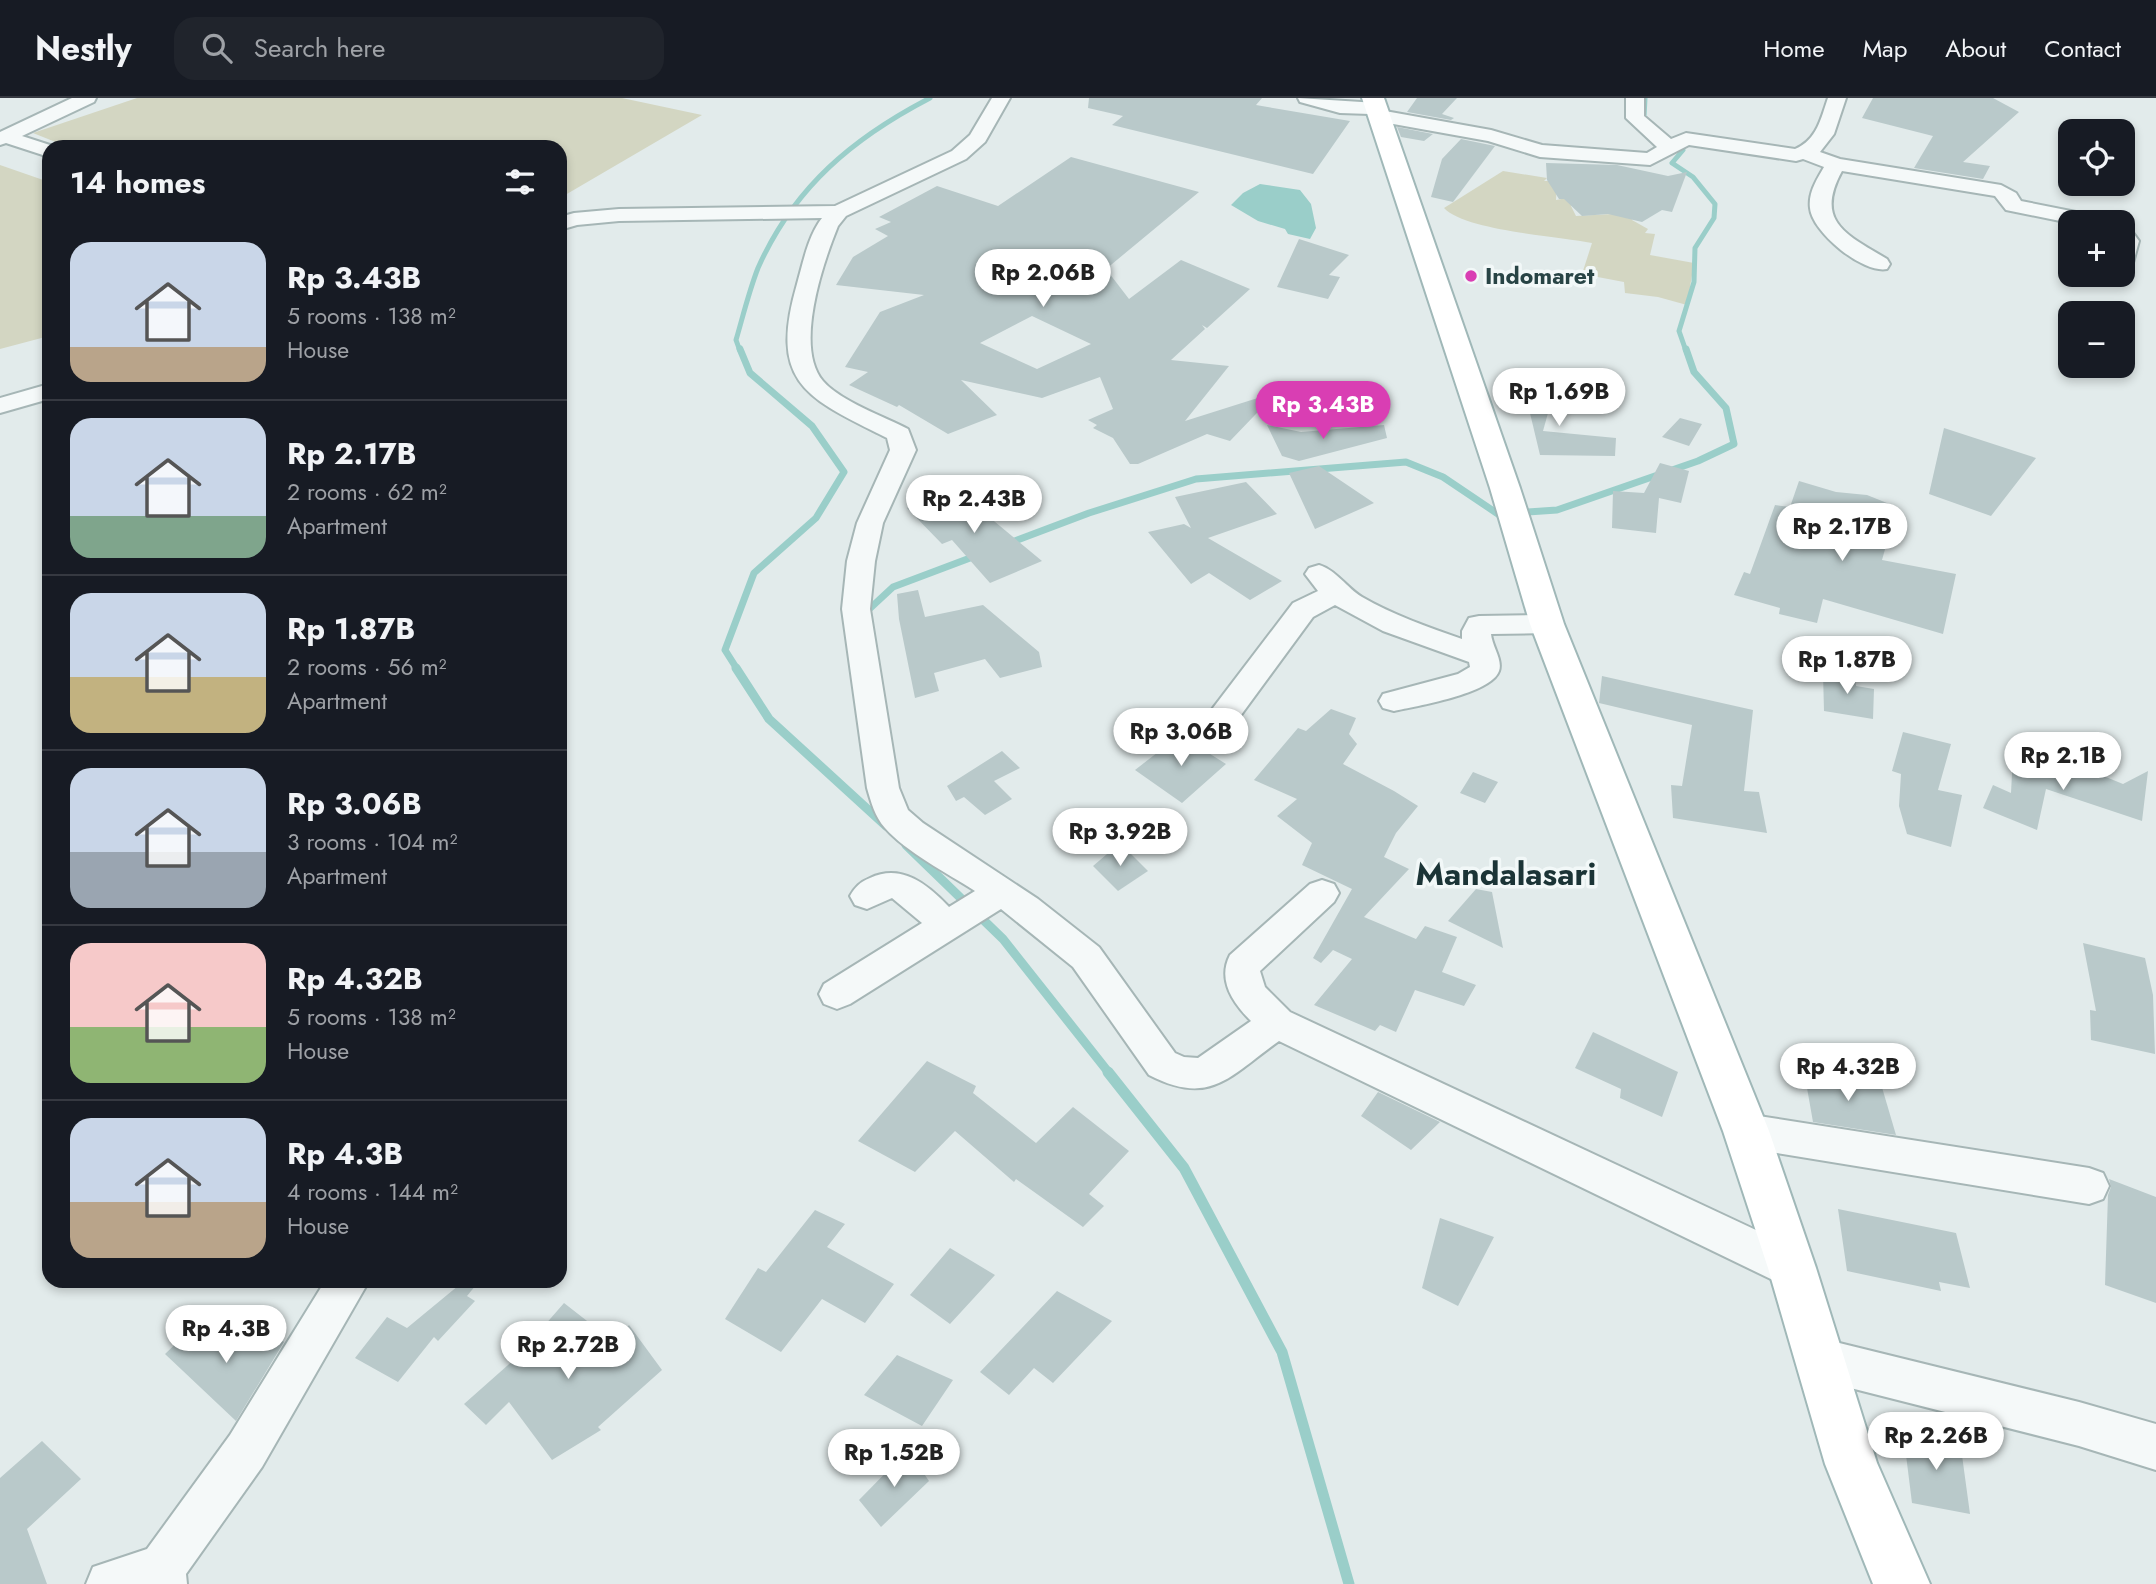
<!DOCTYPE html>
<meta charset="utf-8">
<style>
:root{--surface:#171b24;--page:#20242c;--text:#f1f3f6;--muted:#9ea1a6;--line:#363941;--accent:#d93eb3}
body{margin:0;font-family:Jost,sans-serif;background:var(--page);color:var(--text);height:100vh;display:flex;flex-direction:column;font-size:26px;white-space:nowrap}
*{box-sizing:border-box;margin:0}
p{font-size:23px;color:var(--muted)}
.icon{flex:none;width:38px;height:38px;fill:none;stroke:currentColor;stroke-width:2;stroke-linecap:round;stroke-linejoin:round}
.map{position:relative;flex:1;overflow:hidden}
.side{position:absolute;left:42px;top:42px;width:525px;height:1148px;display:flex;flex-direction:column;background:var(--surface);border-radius:21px;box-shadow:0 4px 10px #0003}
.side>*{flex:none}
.tools{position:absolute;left:2058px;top:21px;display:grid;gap:14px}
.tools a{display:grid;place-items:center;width:77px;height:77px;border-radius:14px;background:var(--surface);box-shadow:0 4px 10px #0003;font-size:35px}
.price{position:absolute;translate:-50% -60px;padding:0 16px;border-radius:24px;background:#fff;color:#222;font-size:23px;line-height:46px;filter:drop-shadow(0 2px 4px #0008)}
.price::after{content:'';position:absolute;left:50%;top:42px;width:21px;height:16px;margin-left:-10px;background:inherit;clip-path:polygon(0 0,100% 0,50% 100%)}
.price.selected{background:var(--accent);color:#fff}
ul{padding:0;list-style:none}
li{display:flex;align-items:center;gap:21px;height:175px;padding:0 28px}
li+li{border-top:2px solid var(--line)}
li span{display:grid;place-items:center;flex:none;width:196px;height:140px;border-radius:21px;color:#555}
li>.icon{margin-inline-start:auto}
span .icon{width:84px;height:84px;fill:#fffc;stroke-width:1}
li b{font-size:30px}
h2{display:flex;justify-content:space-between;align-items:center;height:84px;padding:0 28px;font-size:30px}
header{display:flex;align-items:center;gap:42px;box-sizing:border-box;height:98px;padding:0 35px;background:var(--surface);border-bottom:2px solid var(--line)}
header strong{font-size:33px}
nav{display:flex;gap:38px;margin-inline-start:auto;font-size:24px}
.search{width:490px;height:63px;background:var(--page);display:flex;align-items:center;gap:18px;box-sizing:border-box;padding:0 24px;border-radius:21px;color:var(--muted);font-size:26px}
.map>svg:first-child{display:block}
</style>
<header>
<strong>Nestly</strong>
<div class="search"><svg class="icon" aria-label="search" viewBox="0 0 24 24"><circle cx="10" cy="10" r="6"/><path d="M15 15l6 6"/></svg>Search here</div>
<nav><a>Home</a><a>Map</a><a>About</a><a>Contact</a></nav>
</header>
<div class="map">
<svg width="2156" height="1486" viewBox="0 0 2156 1486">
<rect width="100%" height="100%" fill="#e2ebeb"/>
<!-- green -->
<path fill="#d3d6c2" d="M137,0H622L702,17L560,100V49H68L33,35Z
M0,67L49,84V238L0,251Z
M1503,73L1547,80L1544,83H1557L1556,102L1583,97L1571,108L1576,118L1631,115L1632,122L1648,131L1645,135L1655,136L1650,157L1694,165L1687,207L1658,199L1625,195L1624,184L1582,176L1592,145C1558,138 1466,133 1444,110Z"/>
<!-- water -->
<path fill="#9acec9" d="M1260,86L1300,92L1311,106L1316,130L1310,141L1288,136L1285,131L1258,123L1231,107L1243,95Z"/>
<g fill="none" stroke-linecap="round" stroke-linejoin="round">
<!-- stream-far3 -->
<path stroke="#9acec9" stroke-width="5" d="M1645,0L1644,20L1652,26
M1674,44L1683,52L1672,65L1693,79L1715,106L1714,120L1695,150L1694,184L1679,233L1686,253
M740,253L736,242C743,218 749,193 758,170C794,89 853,40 930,0"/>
<!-- stream-far2 -->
<path stroke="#9acec9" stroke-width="7" d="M1007,446L1089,415L1196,381L1406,364L1443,379L1498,416L1557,412L1698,363L1734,346L1726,310L1694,274L1686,251
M865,515L893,489L978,457
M737,571L725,552L754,475L816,420L844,374L812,328L750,275L740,251"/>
<!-- stream-far1 -->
<path stroke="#9acec9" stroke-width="9" d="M736,570L769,621L886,728
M906,747L1003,841L1109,975"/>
<!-- stream -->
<path stroke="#9acec9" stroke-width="11" d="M1108,974L1184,1070L1282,1254L1349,1486"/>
</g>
<!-- building -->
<path fill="#b9c9ca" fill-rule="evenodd" d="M1089,0H1262L1256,7L1350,23L1313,76L1112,27L1123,18L1088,10Z
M1417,0H1457L1442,16L1454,20L1451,22L1407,14Z
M1873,0H1993L2019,14L1963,64L1990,68L1983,81L1914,70L1933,38L1862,20Z
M1397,29L1433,36L1424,43L1401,39Z
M1461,41L1495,48L1453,104L1431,99L1442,61Z
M1071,59L1199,94L1106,171L1129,201L1181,162L1250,191L1207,230L1202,227L1205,231L1171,262L1229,268L1185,323L1277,294L1230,343L1207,336L1138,366H1130L1113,340L1093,330L1097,327L1088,322L1113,311L1100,279L1042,300L961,282L997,317L948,336L899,307L897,309L849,287L868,274L845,269L880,214L924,197L836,187L853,159L888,138L875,131L891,124L879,119L937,88L998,108ZM1032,218L1091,246L1037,271L980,245Z
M1546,65L1617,67L1668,78L1687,74L1672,114L1662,112L1642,124L1608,116L1582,118L1564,101H1559L1547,82Z
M1299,141L1349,157L1329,177L1340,179L1328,201L1277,189Z
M1529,283L1555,290L1543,333L1616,340L1615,358L1540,357L1529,311L1512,308Z
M1680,320L1702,326L1689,348L1662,339Z
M1267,327L1301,334L1384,327L1387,340L1299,363L1282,358Z
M1944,330L2036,360L1991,418L1929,396Z
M1660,365L1689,373L1681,405L1659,400L1656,435L1612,430L1613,393L1644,395Z
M1319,368L1374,405L1315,431L1289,375Z
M1799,383L1836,394L1867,397L1897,409L1882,462L1956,476L1943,536L1823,501L1817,525L1779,516L1780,510L1734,497L1744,474L1750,476L1775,407L1790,409Z
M1246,384L1277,416L1208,440L1282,483L1250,502L1209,475L1191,486L1148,434L1184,426L1191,430L1175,399Z
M953,389L1042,463L990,485L952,442L942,446L907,410Z
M918,492L925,519L983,507L1039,554L1042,569L1000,580L985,561L934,575L939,593L915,600L899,521L897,496Z
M1823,575H1855L1856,588L1874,591L1873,621L1824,613Z
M1602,578L1753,612L1744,693L1759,694L1767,735L1673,720L1671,687L1682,688L1692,627L1599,605Z
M1331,611L1356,620L1349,636L1357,646L1343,666L1394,693L1418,708L1396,735L1384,759L1409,771L1364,819L1416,841L1425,828L1457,839L1442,874L1476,887L1464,908L1415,892L1396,934L1380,927L1375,933L1314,907L1352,861L1333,852L1321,865L1313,860L1352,791L1302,767L1312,745L1277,718L1297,701L1254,682L1298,630L1306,633Z
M1903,634L1951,646L1938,692L1962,697L1951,749L1907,736L1899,708L1901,676L1892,673Z
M1180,637L1226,666L1182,705L1135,672Z
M1002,653L1020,670L994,683L1012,701L985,717L964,699L956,703L947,688Z
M2013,657L2073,674L2074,666L2123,686L2148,673L2142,723L2046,691L2037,732L1983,710L1993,687L2011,695Z
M1473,674L1498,684L1485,705L1460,695Z
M1120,745L1148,773L1118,793L1093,768Z
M1476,791L1492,794L1503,850L1448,823Z
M2083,845L2145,860L2153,897L2155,956L2091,942L2090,912L2096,913Z
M1593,934L1678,974L1662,1019L1620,1000L1621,991L1575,970Z
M927,963L976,988L973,995L1036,1045L1073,1009L1129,1053L1089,1096L1104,1108L1083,1129L1016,1081L1014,1084L955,1033L915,1074L858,1043Z
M1804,973L1881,986L1896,1037L1813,1024Z
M1378,994L1440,1024L1411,1052L1361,1018Z
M2109,1081L2156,1099V1205L2105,1187L2108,1097L2111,1089Z
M1838,1111L1956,1135L1970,1190L1939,1184L1941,1193L1847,1173Z
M815,1112L845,1126L827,1149L894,1186L865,1225L822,1201L781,1254L725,1221L758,1170L766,1174Z
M1440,1120L1494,1139L1458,1208L1422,1190Z
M950,1150L995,1177L950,1226L910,1197Z
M464,1183H471L476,1187L467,1198L475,1203L438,1243L434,1239L398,1284L355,1260L387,1219L407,1230Z
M1057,1193L1112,1223L1053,1285L1034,1270L1009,1297L980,1274Z
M564,1205L614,1244L629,1227L662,1272L598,1329L601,1332L552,1362L509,1304L486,1327L464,1306L517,1259Z
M238,1224L279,1247L282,1242L284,1244L236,1323L165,1256L189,1233L215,1247Z
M897,1257L953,1282L922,1328L864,1297Z
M1920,1329L1961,1350L1970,1416L1912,1405L1903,1333Z
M42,1343L81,1381L27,1431L47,1486H0V1380Z
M908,1352L929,1383L881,1429L859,1402Z"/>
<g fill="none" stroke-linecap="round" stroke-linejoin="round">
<!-- minor casing -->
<g stroke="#a6b6b6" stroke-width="4">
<path id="minor" d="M72,0H96L94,4L22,38L56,49H49V59L6,45L0,47V34Z
M992,0H1010L985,44L966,61L846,118L838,128C823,165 794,249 823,283C840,303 885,319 908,331L916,352L883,425L875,463L870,511L899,690L908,712L923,725L1038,801L1099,849L1175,955L1184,959L1198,960L1251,923C1233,905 1217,882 1230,857L1310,786L1322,782L1334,786L1339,795L1334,804L1260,873L1265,889L1290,914L1807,1156L1813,1170L1807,1184L1792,1189L1777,1184L1279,943C1230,978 1211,1009 1149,977L1073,869L1001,811L850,906L837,911L824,906L819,896L824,886L922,825L892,800L867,811L855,807L850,798C855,789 860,784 870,780C902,765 928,787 949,809L975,793C947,775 906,754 885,730C875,719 871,704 867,690L842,511L847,463L857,425L890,352L887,340C807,300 768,286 797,186C803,165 808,138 822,120L619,123L577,127L560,132V119L574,115L619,111L835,108L952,53L970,37Z
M1298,0L1377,5L1384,7L1385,13L1491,32L1542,47L1647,55L1657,49L1626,20V0H1644V18L1671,41L1686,35L1795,51C1817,42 1821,20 1828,0H1846L1834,36L1820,54L1840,61L2001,87L2016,95L2021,103L2096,118L2103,120L2107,124L2070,125L2006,112L1995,98L1842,73C1814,124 1847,137 1887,161L1890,166L1887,171C1863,176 1812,134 1810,110C1808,95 1817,81 1824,69L1803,61L1796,63L1689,47L1650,67L1540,59L1488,43L1371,22L1370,16L1340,15L1300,4Z
M2123,131L2131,132L2139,143L2131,172L2123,174Z
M49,286V301L0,315V300Z
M1319,467C1336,472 1347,490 1362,499C1393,517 1428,529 1462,541V533L1469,520L1479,518L1547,517L1557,519L1561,526L1557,533L1547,535L1491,536C1492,548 1503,562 1499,573C1491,596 1416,608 1394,613L1383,610L1379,603L1383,596L1458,576L1470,569L1469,564L1383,533L1335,507L1313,519L1219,647L1208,650L1197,647L1192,639L1197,631L1293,505L1318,493L1305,476L1309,470Z
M1746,1016L2089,1070L2103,1075L2109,1088L2103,1101L2089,1106L1746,1050L1732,1045L1727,1033L1732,1021Z
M325,1183H369L262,1369L186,1476L187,1486H86L93,1469L147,1451L230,1337Z
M1819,1240L2079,1304L2156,1326V1372L2079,1348L1819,1282L1804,1276L1797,1261L1804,1246Z"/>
</g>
<!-- primary casing -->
<g stroke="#a0b8b8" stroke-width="4">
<path id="primary" d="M1362,0H1384L1520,390L1564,526L1769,1033L1816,1170L1877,1365L1930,1486H1873L1825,1366L1768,1170L1723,1033L1530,526L1490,390Z"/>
</g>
<!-- minor -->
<use href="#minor" fill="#f5f9f9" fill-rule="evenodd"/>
<!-- primary -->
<use href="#primary" fill="#fff" fill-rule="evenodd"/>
</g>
<!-- markers -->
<circle fill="#d93eb3" stroke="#f2f8f8" stroke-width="2.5" cx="1471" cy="178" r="7"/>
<g text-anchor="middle" stroke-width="7" stroke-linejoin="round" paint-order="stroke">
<!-- far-poi labels -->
<g font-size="23" font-weight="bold" fill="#284445" stroke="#f2f8f8" text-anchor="start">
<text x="1485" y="186">Indomaret</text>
</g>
<!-- quarter labels -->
<g font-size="32" font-weight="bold" fill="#1b3436" stroke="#f2f8f8">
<text x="1506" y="787">Mandalasari</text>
</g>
</g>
</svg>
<div class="tools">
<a><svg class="icon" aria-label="locate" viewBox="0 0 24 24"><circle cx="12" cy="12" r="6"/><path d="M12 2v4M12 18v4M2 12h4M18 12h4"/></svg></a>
<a>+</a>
<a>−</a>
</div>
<b class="price" style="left:1043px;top:211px">Rp 2.06B</b>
<b class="price" style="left:1559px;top:330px">Rp 1.69B</b>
<b class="price selected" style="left:1323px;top:343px">Rp 3.43B</b>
<b class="price" style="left:974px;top:437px">Rp 2.43B</b>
<b class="price" style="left:1842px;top:465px">Rp 2.17B</b>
<b class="price" style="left:1847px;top:598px">Rp 1.87B</b>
<b class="price" style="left:1181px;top:670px">Rp 3.06B</b>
<b class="price" style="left:2063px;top:694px">Rp 2.1B</b>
<b class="price" style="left:1120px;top:770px">Rp 3.92B</b>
<b class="price" style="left:1848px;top:1005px">Rp 4.32B</b>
<b class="price" style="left:226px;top:1267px">Rp 4.3B</b>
<b class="price" style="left:568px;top:1283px">Rp 2.72B</b>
<b class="price" style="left:1936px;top:1374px">Rp 2.26B</b>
<b class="price" style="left:894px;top:1391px">Rp 1.52B</b>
<section class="side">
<h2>14 homes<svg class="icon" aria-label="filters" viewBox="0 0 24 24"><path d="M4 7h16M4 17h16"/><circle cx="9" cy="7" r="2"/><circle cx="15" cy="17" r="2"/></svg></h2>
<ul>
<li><span style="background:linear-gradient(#c9d6e8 75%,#b9a48a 0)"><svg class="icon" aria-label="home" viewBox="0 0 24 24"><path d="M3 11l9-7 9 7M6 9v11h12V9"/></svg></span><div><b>Rp 3.43B</b><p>5 rooms · 138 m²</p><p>House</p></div></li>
<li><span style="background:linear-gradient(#c9d6e8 70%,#7fa58c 0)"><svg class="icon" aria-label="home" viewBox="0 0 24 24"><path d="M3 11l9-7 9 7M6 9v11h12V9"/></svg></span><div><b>Rp 2.17B</b><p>2 rooms · 62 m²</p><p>Apartment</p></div></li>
<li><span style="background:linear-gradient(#c9d6e8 60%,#c2b280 0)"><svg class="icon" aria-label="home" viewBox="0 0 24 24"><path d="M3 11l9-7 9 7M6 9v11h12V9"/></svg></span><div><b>Rp 1.87B</b><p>2 rooms · 56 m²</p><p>Apartment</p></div></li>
<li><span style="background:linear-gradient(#c9d6e8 60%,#9aa5b1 0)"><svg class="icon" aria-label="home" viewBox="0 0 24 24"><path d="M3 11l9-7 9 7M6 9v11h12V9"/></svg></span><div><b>Rp 3.06B</b><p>3 rooms · 104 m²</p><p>Apartment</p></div></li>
<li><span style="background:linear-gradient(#f6c9c9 60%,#8fb573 0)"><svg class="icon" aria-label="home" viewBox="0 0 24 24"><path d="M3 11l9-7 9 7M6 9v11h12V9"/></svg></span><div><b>Rp 4.32B</b><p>5 rooms · 138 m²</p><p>House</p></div></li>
<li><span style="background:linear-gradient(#c9d6e8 60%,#b9a48a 0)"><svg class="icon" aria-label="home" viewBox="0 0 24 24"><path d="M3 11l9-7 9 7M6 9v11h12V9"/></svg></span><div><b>Rp 4.3B</b><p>4 rooms · 144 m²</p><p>House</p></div></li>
</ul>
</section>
</div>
